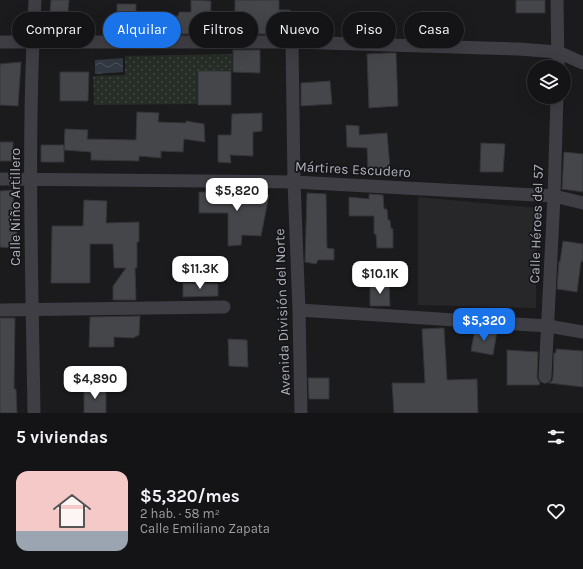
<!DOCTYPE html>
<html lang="es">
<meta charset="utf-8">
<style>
:root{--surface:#141416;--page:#212123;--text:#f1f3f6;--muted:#9d9ea1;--line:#333335;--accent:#1a73e8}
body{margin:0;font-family:Karla,sans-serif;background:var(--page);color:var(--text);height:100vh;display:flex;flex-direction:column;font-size:15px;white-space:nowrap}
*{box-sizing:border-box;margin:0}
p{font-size:13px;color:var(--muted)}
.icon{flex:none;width:22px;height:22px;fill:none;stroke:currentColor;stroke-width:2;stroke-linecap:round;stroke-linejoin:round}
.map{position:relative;height:413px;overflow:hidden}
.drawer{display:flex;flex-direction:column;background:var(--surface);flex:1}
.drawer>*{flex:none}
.hud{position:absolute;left:12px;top:12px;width:559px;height:36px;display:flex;gap:8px}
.buttons{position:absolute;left:527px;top:60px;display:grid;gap:8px}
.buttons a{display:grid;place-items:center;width:44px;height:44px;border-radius:50%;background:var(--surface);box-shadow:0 4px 16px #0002,0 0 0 1px var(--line);font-size:20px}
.price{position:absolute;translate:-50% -34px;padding:0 9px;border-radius:8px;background:#fff;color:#222;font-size:13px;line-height:26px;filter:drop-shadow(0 1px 2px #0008)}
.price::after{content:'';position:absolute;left:50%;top:24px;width:12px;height:9px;margin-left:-6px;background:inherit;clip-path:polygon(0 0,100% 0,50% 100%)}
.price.active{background:var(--accent);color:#fff}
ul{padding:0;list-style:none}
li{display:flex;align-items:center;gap:12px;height:100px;padding:0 16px}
li span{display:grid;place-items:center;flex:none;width:112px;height:80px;border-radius:12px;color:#555}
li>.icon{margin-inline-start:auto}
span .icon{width:48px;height:48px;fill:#fffc;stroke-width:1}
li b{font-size:17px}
h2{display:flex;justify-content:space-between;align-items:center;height:48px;padding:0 16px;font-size:17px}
.tag{padding:0 14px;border-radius:18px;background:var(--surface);box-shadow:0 4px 16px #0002,0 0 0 1px var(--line);font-size:14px;line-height:36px}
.tag.active{background:var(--accent);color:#fff}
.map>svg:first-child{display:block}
</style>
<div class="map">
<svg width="583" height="413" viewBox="0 0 583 413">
<defs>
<pattern id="grass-dots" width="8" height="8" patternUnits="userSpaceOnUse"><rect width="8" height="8" fill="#252d26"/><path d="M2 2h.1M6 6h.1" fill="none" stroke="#424944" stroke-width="1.8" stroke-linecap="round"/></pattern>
<pattern id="water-waves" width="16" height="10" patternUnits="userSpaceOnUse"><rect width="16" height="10" fill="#313841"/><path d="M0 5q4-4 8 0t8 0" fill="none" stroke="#4c525a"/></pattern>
</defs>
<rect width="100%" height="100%" fill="#1b1b1d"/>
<!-- built -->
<path fill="#27272a" d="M418,197L537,208L536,308L418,305Z"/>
<!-- grass -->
<path fill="url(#grass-dots)" d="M232,54V70L197,71V104L94,105L93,76L125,75V56Z"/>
<!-- water -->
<path fill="url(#water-waves)" d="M123,58V72L95,74V60Z"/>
<!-- building -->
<path fill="#45464a" stroke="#353539" d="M51,0H69L66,34H48Z
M191,0L211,1L210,34H119L120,22H117V4H136V12L143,13L145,15L178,16L179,12H191Z
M235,0H279V10H290V22H282V34H235Z
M516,0H545V13H516Z
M233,50H260V73L233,72Z
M388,53H396L398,106L369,108L367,54Z
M21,62L18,106L0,105V64Z
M198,71H231V105H198Z
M60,72H89L88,101H60Z
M330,81L332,104L301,106V83Z
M137,112L159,113L158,122L186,123V121L204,124L205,142L184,139L183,152L161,151V158L139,156V161L91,160V152L64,150L65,129L88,130L87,139L136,140Z
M262,113V131L253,132V156L230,155L231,163L218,162V135H231L232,114Z
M346,125L359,126V135L387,133L390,168L368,170L367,148L347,147Z
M0,142H13V161H0Z
M481,143L505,144L503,172H480Z
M41,145H64V162H41Z
M564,152L583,154V192L562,189Z
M13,190L14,230H17L16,248L0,247V191Z
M199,192H233L269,195L261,236L242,235L241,245L228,246V213H199Z
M307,193L326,194L327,248L334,249V260H318L316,264L305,262Z
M369,194L383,195L384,209H387L388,220H390L391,228L393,229V248H377L376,234H374V216H349V197L369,199Z
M84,200L107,201L106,223L139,222V242H137V268H135L136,300H113V286L126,268H114L113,244H90V283H51L52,226H83Z
M563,241L583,244V262L581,261L577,292L557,289L559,261L560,262Z
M183,283L218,284V296L183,297Z
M389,283L390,306H370V284Z
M140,316L139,335L133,338L114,337V347H89L90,317Z
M0,318H15L14,389H16L17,413H0Z
M444,328L447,380L477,379L478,413H394L392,383H425L422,329Z
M475,329L497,331L493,355L471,351Z
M228,339L247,340L248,367L229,366Z
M556,349L583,351V387L549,383L552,381L553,377L554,353H556Z
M507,350L538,352L537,377L538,380L540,383L539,385H507Z
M308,378H329V399H309Z
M84,388H106V413H84Z"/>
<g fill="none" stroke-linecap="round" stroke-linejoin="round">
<!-- minor -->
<path stroke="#3e3e44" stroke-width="13" d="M557,0L558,67
M0,42H292L519,49L558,52L583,63
M292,42L294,182L299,310L301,413
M0,179L294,182L554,196L583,203
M0,310L224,307
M299,310L548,326L583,332
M545,377L554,196L557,97
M34,413C32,275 27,138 35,0"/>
</g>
<g text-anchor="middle" stroke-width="3.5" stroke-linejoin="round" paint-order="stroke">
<!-- street labels -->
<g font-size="14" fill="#aeb1bc" stroke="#161618">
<text transform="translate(353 169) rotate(3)" y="5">Mártires Escudero</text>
<text transform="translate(15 207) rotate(-90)" y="5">Calle Niño Artillero</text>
<text transform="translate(536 224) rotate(-88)" y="5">Calle Héroes del 57</text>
<text transform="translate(282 312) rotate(-92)" y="5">Avenida División del Norte</text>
</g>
</g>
</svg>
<div class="buttons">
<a><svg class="icon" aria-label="layers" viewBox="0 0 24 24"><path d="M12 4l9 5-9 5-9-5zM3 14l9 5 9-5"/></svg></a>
</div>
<b class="price" style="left:237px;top:212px">$5,820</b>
<b class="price" style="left:200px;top:290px">$11.3K</b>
<b class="price" style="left:380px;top:295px">$10.1K</b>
<b class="price active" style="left:484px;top:342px">$5,320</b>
<b class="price" style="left:95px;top:400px">$4,890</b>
<div class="hud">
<a class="tag">Comprar</a>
<a class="tag active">Alquilar</a>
<a class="tag">Filtros</a>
<a class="tag">Nuevo</a>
<a class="tag">Piso</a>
<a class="tag">Casa</a>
</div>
</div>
<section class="drawer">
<h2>5 viviendas<svg class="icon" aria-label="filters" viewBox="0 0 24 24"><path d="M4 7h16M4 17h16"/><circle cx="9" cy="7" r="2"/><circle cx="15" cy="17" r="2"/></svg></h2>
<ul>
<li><span style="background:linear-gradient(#f6c9c9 75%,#9aa5b1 0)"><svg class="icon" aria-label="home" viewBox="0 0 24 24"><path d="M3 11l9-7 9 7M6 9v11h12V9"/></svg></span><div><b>$5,320/mes</b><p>2 hab. · 58 m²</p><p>Calle Emiliano Zapata</p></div><svg class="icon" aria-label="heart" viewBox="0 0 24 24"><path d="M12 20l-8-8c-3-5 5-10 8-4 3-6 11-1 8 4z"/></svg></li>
</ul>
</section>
